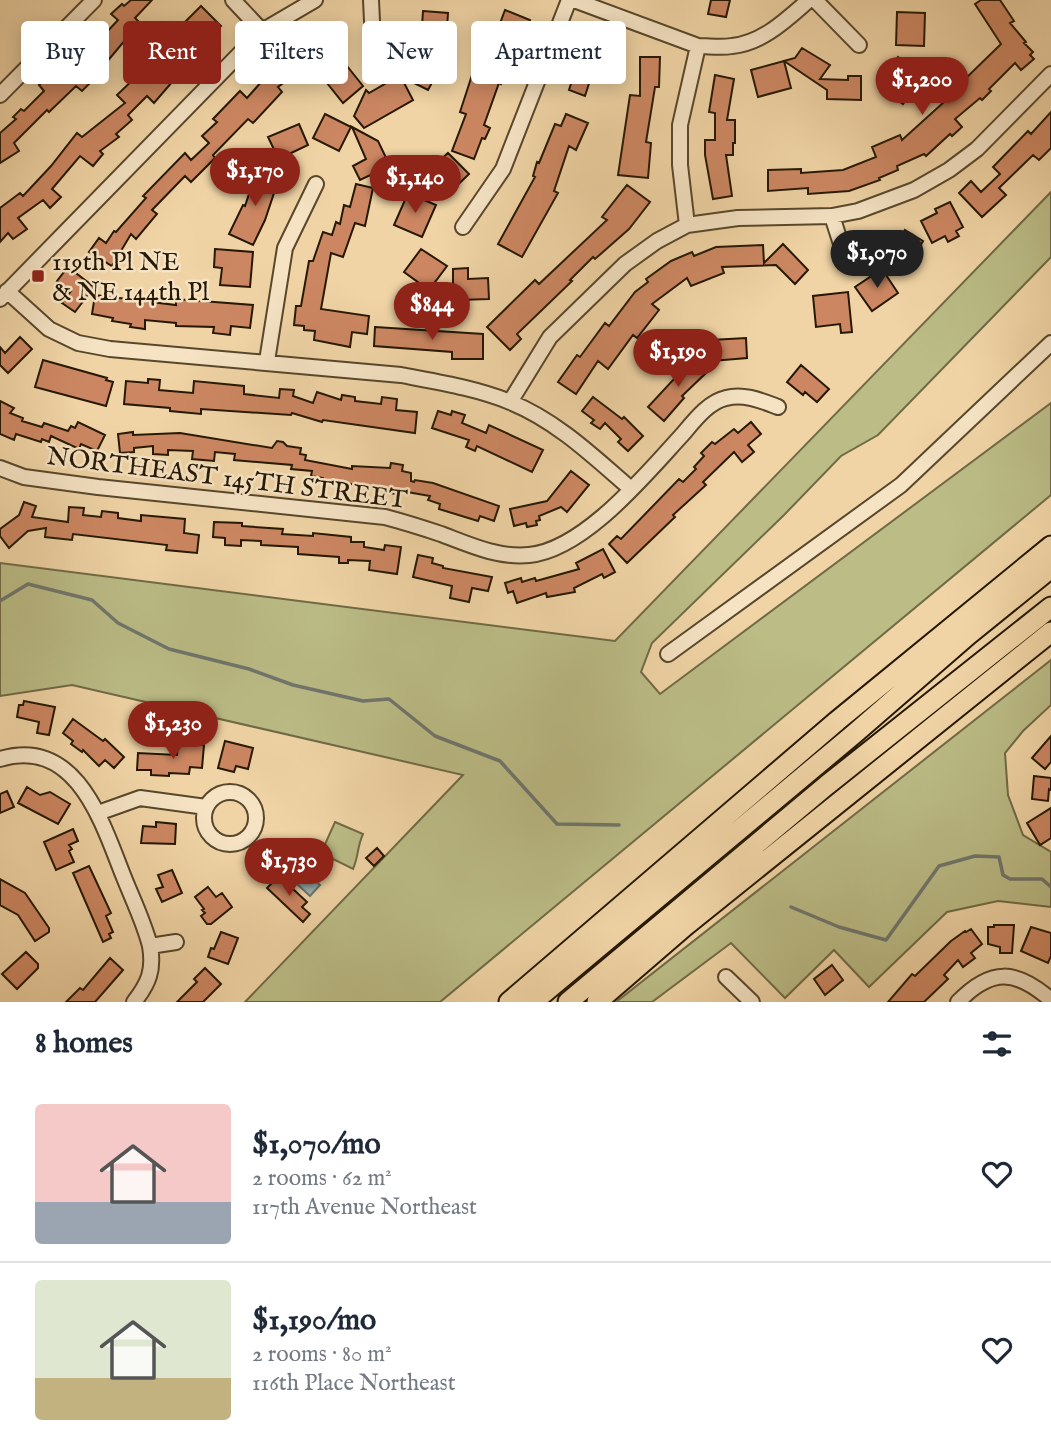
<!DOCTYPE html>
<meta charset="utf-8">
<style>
:root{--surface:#fff;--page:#f6f6f7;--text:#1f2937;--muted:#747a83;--line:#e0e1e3;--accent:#8f2418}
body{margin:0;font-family:"IM FELL English",serif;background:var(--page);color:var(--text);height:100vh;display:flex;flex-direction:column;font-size:26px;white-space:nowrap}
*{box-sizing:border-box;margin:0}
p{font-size:23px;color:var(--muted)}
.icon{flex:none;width:38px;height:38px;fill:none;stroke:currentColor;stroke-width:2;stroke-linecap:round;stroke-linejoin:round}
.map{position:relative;height:1002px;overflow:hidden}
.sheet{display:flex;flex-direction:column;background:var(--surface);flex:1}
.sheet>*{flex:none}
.guide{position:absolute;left:21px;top:21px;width:700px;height:63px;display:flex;gap:14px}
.price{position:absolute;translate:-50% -60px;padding:0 16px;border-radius:24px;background:var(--accent);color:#fff;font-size:23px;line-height:46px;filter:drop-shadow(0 2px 4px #0008)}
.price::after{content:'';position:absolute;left:50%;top:42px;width:21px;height:16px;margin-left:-10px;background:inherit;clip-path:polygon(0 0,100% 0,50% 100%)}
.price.on{background:#222;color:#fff}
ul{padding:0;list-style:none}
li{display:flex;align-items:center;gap:21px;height:175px;padding:0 35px}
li+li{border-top:2px solid var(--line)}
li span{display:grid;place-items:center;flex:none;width:196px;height:140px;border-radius:7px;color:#555}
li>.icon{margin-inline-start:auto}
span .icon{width:84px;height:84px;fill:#fffc;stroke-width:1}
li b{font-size:30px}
h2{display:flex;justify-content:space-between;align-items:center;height:84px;padding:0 35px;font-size:30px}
.tag{padding:0 24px;border-radius:7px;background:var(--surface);box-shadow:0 4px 18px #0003;font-size:24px;line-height:63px}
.tag.on{background:var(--accent);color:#fff}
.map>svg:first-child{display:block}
</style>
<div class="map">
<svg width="1051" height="1002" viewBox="0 0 1051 1002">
<rect width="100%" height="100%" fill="#f0d4a5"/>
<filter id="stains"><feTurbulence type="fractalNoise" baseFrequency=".00286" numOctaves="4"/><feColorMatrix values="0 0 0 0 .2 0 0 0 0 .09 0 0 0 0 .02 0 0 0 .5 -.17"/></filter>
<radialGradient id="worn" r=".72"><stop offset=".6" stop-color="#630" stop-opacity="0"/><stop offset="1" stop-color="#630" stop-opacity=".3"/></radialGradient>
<!-- green -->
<path fill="#bbbc86" stroke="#706a45" stroke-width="2" d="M1051,192V257L878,435L841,456L784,515L652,643L641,672L660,694L1051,403V495L440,1002H245L463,775L72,685L0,696V563L615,641Z
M1051,660V705L1023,731L1005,753L1008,795L1023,835L1051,852V907L998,901L947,912L869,987L834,950L785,998L731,943L652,1002H616Z
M335,822L363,834C357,847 359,855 353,869L321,853Z"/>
<!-- water -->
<path fill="#a0b5b3" stroke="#6f766d" stroke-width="2" d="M291,857L306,862L304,870L320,885L310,896L280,868Z"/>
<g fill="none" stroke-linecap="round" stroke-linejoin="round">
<!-- stream -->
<path stroke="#6f766d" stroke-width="3.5" d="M0,601L28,584L92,600L118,623L169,649L249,669L293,685L363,701L389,699L435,736L500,761L557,824L619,825
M791,907L839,927L886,940L939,866L975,856L999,857L1003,875L1010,879H1042L1051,887"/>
</g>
<!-- building -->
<path fill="#cc8762" stroke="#261804" stroke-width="2" d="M131,0H152L135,18L144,27L135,37L131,33L105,64L107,66L82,91L76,86L49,112L47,110L14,143L19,151L0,163V133L16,119L13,117L21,109L24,111L44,91L39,85L50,75L53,79L97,29L104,35L118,20L111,14L122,4L124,6Z
M711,0H730L726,17L708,14Z
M981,0H1000L1014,21L1010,23L1026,42L1024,43L1033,52L1030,55L1034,59L1021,70L1015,63L989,89L991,91L982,100L980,98L955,119L962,127L952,136L950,134L926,156L924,154L897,166L898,170L879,178L880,180L849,191L808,194V188L768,191V170L801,169V173L843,170L876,157L872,147L900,135L902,140L965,83L963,81L1001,44L975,4Z
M201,6L221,26L177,72L179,74L154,103L147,96L128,115L132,120L116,134L119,137L100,151L103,154L93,166L80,156L52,189L61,197L50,208L43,200L18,218L27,229L13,239L8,233L0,242V208L20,193L23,196L51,166L77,133L82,137L125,103L117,95L181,34L177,30Z
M505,10L530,20L520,46L517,45L501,84L499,83L484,125L490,128L485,139L482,138L474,159L452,151L466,114L460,112L473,72L487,39L493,42Z
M423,11L448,13L446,44L421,42Z
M897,12L925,13L924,46L896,45Z
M323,25L331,40L295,62L301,70L278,87L282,92L253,123L248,119L213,155L215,158L191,182L185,176L152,210L157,214L136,239L131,234L112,266L89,252L99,238L106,243L114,231L116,232L146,198L143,196L185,153L191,160L209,143L202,136L217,122L213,119L240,91L247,98L263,80L259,75L275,63L272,59Z
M589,31L610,39L599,69L594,68L585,96L569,90L578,62L575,60L579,50L582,51Z
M419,46L445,59L428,90L412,82L421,65L412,60Z
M802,48L830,65L820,79L848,80V76H861V100L827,99V90L784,61L795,58Z
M640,57H660L659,87H655L646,142L651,143L648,178L618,175L630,95L640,96Z
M898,57L923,74L903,104L878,87Z
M343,61L363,86L343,103L323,78Z
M784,61L791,88L758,97L751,70Z
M715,75L734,79L727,120H735V143H733V155H726L732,196L713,199L705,155V140H715V113L709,112Z
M397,77H401L413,100L364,128L354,116L366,90L369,93Z
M1051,112V148L1039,160L1033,155L999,188L1006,195L982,217L959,193L971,181L981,192L1000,174L993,167L1028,131L1031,134Z
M325,114L351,127L339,151L313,138Z
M566,114L588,123L576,150L569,146L554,191L558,193L522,257L498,244L535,177L533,176L537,162L539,163L555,124L561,126Z
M299,124L308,145L289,154L291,157L280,162L268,137Z
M352,127L378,141L390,166L360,180L353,166L366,159Z
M448,153L469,174L443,199L422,177Z
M257,170L279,178L265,220L253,245L229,234L243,205L245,206Z
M356,184L373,188L365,226L355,223L343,257L331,253L321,309L369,316L367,334L352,332L350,347L314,340L315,331L304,330V326L294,325L296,306H301L309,261H313L323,232L332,235L336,222L340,224L344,205L350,207Z
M627,185L650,202L629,229L595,259L593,257L570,280L572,281L517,334L521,339L510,350L487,327L535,280L539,284L607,220L602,217Z
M408,193L436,205L422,237L394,225Z
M950,202L963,227L956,231L959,236L948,242L945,236L932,243L921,221L937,213L935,209Z
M905,230L923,241L906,271L878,256L885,244L894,249Z
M783,244L808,270L795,284L776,265L722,267L724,273L691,286L687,278L652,304L659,310L637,338L633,335L608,369L598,361L576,394L558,382L577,355L580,357L605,323L609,326L635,292L648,282L646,279L671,261L692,252L694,256L716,247L763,245L764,263Z
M215,249L253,252L250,287L220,285L222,268L214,267Z
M421,249L447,266L429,290L404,272Z
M68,267L94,287L75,312L62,303L71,291L57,281Z
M468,268V279L488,278L489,299L459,300V291H453V269Z
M882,269L898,293L872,311L855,287Z
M848,292L852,332L841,333L840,324L816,327L813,296Z
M95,295L176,305V299L253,305L250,328L231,326L230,335L213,333L214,327L176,326V323L145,320V329L130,327L131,324L112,321L113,318L92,314Z
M375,327L483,334V359H452V352L374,346Z
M20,337L32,349L8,373L0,365V347L5,353Z
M746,338L747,358L712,361L711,340Z
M697,357L707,369V372L682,396L684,398L664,421L648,407L675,378L673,375Z
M43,360L107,378L106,380L113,382L106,406L35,387Z
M801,365L829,389L817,402L805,392L803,395L787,382Z
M148,379L160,380L159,390L193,393L194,381L244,386V394L279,398L280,389L294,390L293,396L313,403L317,392L341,400L342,395L355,397V401L381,404L382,397L397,399L396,410L417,412L415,433L323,420L322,422L292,413L291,415L201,409V414L170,411V408L124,404L126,381L148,383Z
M593,397L622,419L624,417L643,436L628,451L618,442L621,439L605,423L600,429L591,423L594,420L582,411Z
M0,401L14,408L10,413L23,418L22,421L42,427L44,423L68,431L71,426L75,428L78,422L105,435L97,451L81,444L79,449L51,436L49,442L42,439L41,442L16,434L14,440L0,434Z
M438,411L451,415L452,411L465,415L462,423L486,433L489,425L543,450L532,472L477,446L475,451L466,447L469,440L432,428Z
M751,422L761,434L748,445L754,452L742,462L734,452L703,482L706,485L673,515L675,517L627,563L609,544L617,536L621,539L679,479L683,482L696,469L694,467L704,456L701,453L712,442L715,444L734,429L738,433Z
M133,432V435L180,433L272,448L277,441L283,442L287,446L301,448L300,454L306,455L305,460L352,469V466L390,468L391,463L403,465L402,471L411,473V481L414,482L415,480L433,483L499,506L494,521L480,516L478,521L439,509L440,504L428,500L430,496L401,491L400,495L386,492V490L363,487V485L323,482V478L311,476L312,471L291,469L292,465L234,460L235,454L215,452L214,461L192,459L193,451L168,450V455L153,454V446L134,448V452L120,453L118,434Z
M571,471L589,485L567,512L561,507L539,516L540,520L536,521L537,525L527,527L526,523L514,526L510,509L547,501Z
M24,502L36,506L32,517L68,522L69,507L84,508L83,515L101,517L102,511L118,513V518L141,521V515L185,519L184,533L199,535L197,553L166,550L167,545L73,534L72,540L45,537L46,528L28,531L9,548L0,536V529L19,515Z
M214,522L242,523V526L283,529L282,534L313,536V533L351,537V542H364V547L384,550L385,545L401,547L397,574L369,570L370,561L348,560V563H339V557L298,554V547L261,545V541L241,540V546L225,545V538L213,537Z
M603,549L615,572L604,578L602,574L574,588L575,592L547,597L546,593L517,603L513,591L508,593L505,583L521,578L522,582L535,578L536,581L579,569L576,563Z
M418,555L433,558L432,563L443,566V568L492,577L488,591L472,588L469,602L450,598L452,586L413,577Z
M24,701L55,707L49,735L37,733L39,722L17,717L19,705H23Z
M73,719L103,741L105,739L124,757L114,768L105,760L99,766L83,750L82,752L71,744L73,741L63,733Z
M1051,736V762L1045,769L1032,758Z
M225,741L253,748L248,769L236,766L234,772L218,768Z
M178,743L204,745L202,768L190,767L189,774L169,773V776L151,775V770H137L138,753L177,755Z
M1034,776L1051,778V790L1049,789L1048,801L1032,799Z
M27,787L40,795L50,792L70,804L58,824L18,803Z
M7,791L14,807L0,813V794Z
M1051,808V838L1040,845L1027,823Z
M156,822L176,824L175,844L141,843L143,826L156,827Z
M73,829L78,841L69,845L72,849L69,851L74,862L56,870L44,842Z
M377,848L384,856L374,866L366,858Z
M89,866L111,913L106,916L113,932L109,934L111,938L103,942L73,873Z
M172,870L182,893L162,902L156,889L163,887L158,875Z
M279,876L307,902L302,907L310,914L303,922L267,888Z
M0,879L25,893L49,928V932L35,941L18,915L0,905Z
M208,887L216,897L222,893L232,907L211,924H207L201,916L205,913L202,910L204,909L195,897Z
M994,925H1014L1012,953H1000V947L988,944V927H994Z
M1031,927L1051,933V956L1048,963L1021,951Z
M971,929L982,944L971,953L975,958L963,967L958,960L944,975L948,979L924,1002H888L912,974L915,976L951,941L965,931L966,932Z
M221,932L238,938L228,964L208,957L211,948L214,949Z
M26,952L38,964V968L17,989L2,974Z
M110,958L123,970L95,1002H66L80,988L83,990Z
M832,965L843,980L825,995L814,979Z
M205,968L221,984L203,1002H177L197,982L194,979Z"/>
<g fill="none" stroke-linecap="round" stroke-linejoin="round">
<!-- minor casing -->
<g stroke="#58472c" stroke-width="18">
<path id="minor" d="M233,0L262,31
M371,0L373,42
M574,0L698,46
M815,0L859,45
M0,95L94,0
M832,216L841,244
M687,225L680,165V125L698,46C709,46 721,48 732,46C763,43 787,19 809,0
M463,227L503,169L569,0
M7,291L49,329L78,343L110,349L401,375C437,382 476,388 510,402C557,421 594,457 631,489
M0,299L262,31L315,0
M267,361L285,248L316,184
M510,402L550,337L625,264L657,241L687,225L738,218L832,216L858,211L914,190L949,170L977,149L1051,74
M0,468L24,477L98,487L385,517C404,522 423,528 441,534C470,545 498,558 529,555C584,550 646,474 682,435C694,421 708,402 726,398C744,393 762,401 778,407
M668,654L901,485L1051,343
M0,759C76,736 102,822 123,875C132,898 144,922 150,946C154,970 149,983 134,1002
M204 818a26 26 0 1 1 52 0a26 26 0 1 1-52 0Z
M98,813L140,798L206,807
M150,946L176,942
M726,977L752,1002
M958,1002C991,968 1016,969 1051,1000"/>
</g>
<!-- highway casing -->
<g stroke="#261804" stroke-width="23">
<path id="highway" d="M509,1002L837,721L1051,546
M533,1002L854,734L968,635L1051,568
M568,1002L827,785L1051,607
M597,1002L685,926L1051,632"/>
</g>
<!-- minor -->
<use href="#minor" stroke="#f5e3c4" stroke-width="14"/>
<!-- highway -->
<use href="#highway" stroke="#f0d4a5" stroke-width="19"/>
</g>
<!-- markers -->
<rect fill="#8f2418" stroke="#f5e3c4" stroke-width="2.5" x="31" y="269" width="14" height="14" rx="3.5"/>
<g text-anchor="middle" stroke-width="5" stroke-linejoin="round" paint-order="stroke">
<!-- poi labels -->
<g font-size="26" fill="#261804" stroke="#f5e3c4" text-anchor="start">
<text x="52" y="270">119th Pl NE<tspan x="52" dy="30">&amp; NE 144th Pl</tspan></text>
</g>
<!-- street labels -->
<g font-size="26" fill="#261804" stroke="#f5e3c4">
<text transform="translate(227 477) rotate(7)" y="9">NORTHEAST 145TH STREET</text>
</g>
</g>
<rect width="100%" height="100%" filter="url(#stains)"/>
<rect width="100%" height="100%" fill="url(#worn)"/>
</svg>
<b class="price" style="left:922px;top:117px">$1,200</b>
<b class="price" style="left:255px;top:208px">$1,170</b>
<b class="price" style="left:415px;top:215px">$1,140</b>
<b class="price on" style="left:877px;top:290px">$1,070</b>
<b class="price" style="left:432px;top:342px">$844</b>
<b class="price" style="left:678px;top:389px">$1,190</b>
<b class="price" style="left:173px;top:761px">$1,230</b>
<b class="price" style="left:289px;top:898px">$1,730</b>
<div class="guide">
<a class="tag">Buy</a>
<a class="tag on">Rent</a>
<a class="tag">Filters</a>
<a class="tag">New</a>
<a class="tag">Apartment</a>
</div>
</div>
<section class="sheet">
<h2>8 homes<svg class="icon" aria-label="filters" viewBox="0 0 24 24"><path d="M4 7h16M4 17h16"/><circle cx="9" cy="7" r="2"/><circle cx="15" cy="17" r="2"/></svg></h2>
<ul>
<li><span style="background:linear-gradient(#f6c9c9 70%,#9aa5b1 0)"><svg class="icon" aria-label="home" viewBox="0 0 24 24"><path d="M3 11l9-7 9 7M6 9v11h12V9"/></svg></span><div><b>$1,070/mo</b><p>2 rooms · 62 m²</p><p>117th Avenue Northeast</p></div><svg class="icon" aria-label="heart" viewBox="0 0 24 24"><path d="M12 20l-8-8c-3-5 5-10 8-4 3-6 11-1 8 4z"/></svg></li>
<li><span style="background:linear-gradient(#dfe7d0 70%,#c2b280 0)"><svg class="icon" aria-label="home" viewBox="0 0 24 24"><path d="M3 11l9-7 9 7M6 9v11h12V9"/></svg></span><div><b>$1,190/mo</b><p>2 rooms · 80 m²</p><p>116th Place Northeast</p></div><svg class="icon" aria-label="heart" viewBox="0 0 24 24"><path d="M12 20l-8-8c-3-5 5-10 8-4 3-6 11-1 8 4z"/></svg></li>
</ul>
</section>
